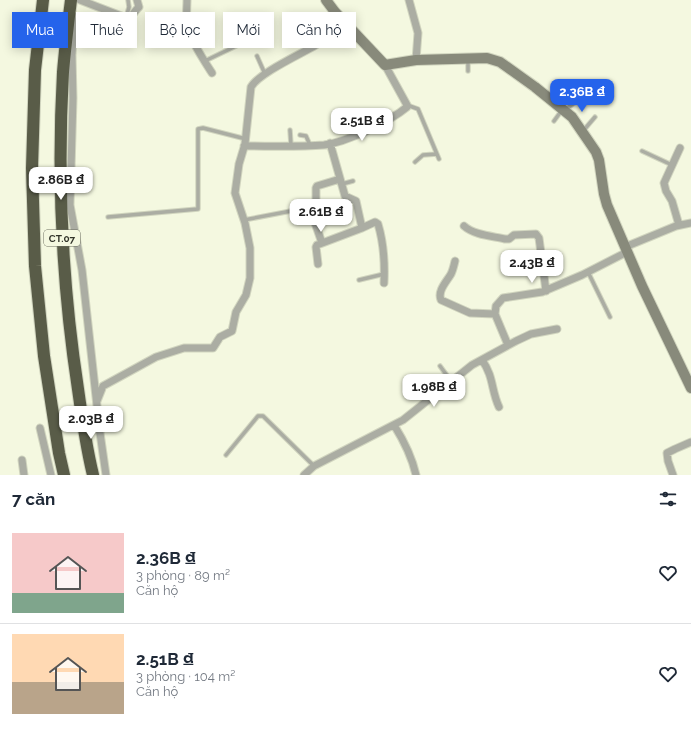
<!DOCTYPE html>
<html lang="vi">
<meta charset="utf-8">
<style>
:root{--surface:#fff;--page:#f6f6f7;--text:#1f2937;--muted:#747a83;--line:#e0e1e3;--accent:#2563eb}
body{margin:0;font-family:Raleway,sans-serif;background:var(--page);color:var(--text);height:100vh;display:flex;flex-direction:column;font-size:15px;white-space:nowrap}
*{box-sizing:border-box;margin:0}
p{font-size:13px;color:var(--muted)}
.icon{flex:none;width:22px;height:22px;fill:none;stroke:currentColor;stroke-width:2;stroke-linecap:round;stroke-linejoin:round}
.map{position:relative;height:475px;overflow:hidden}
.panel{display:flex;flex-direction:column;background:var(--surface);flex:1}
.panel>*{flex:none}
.banner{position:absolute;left:12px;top:12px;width:400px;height:36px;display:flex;gap:8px}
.price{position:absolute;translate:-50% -34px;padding:0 9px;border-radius:8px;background:#fff;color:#222;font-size:13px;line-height:26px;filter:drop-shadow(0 1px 2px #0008)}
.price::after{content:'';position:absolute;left:50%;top:24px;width:12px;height:9px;margin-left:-6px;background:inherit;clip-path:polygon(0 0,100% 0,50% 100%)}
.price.on{background:var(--accent);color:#fff}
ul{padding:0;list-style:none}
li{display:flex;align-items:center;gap:12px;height:100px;padding:0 12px}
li+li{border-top:1px solid var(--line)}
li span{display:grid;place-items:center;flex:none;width:112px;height:80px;border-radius:0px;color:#555}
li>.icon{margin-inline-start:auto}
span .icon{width:48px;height:48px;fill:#fffc;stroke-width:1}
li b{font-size:17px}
h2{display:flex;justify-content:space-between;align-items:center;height:48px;padding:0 12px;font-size:17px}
.chip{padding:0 14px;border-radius:0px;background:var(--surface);box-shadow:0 2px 10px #0003;font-size:14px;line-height:36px}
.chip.on{background:var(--accent);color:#fff}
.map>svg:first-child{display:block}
</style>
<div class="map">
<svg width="691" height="475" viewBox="0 0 691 475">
<rect width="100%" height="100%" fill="#f4f8e0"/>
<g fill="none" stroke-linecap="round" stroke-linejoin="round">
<!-- lane casing -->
<g stroke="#d1d5bf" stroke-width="5.5">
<path id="lane" d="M126,18L129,7L128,0
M294,27L307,50
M257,56L265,74
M205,61L238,45
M468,71V59
M407,105L418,109L439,159
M565,110L574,103
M554,121L562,110
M290,130L291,145
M583,131L595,117
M300,135L306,136L310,145
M642,151L672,165
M415,162L423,155L437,154
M342,184L353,181
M108,217L198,209V129L203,128L246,139
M244,220L291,211
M588,272L610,317
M359,280L384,274
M440,366L451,381
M226,455L258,416H263L314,466"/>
</g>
<!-- street casing -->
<g stroke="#d1d5bf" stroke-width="9">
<path id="street" d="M80,0L129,19
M187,0C187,7 186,15 187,22C189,38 203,59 212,73
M409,0L418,33L416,60
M74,16L72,55L73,98L70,205L82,270L100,433L106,475
M129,42L126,23L137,9L139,7L137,0
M330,143L345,196L356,201L362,228L375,222L378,224C384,244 385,262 384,283
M244,146C271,146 298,147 324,145C347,142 389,122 407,107V105L385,65
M679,225L672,201L666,191L664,183L680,148
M464,226C474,235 492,236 505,239H509L514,235L536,234L539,238L546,291
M322,243L314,220L316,212V188L317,186L340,179
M625,247L676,226L691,223
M455,261C454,265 453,270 451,274C447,281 437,291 441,300L470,313L495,314
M318,264L316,247L317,245L362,228
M508,345L495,314L496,306L503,298L542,292L582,275L627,252
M482,360C494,377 491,390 499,407
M97,401L103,386L156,357L184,348H213L220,337L232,331L236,312L246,295L250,278V248L245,223L235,193L239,164L245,144L251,87C259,73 301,54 316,45C326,39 337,32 347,25
M394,425C404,441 412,457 416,475
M40,428L51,475
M22,460L24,475
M304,475L314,466L403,420L472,365L516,341L531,334L557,329
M673,475L668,461L667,453L675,449L691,442"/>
</g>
<!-- secondary casing -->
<g stroke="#d1d5bf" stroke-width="12">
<path id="secondary" d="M326,0L335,12L385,65L416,60L487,58L500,62L535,87L572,117L596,152L599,160L604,194L607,205L642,286L691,388"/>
</g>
<!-- highway casing -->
<g stroke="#d1d5bf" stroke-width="14">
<path id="highway" d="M43,0L35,70L32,168L35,266L44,356L59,453L64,475
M71,0C68,24 65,48 63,72C57,178 62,284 78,389C82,418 86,446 93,475"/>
</g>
<!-- lane -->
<use href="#lane" stroke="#abada3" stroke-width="3.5"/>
<!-- street -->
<use href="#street" stroke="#abada3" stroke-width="7"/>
<!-- secondary -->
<use href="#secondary" stroke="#888a7b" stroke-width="10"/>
<!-- highway -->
<use href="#highway" stroke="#595c48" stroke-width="12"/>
</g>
<g text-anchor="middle" stroke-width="3" stroke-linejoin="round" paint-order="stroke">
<!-- shield labels -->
<rect fill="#f4f8e0" stroke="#6c6f61" stroke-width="1" x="44" y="230" width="36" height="16" rx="3"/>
<g font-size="10" font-weight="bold" fill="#32342a">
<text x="62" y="242">CT.07</text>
</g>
</g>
</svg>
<b class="price on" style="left:582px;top:113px">2.36B ₫</b>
<b class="price" style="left:362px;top:142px">2.51B ₫</b>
<b class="price" style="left:61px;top:201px">2.86B ₫</b>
<b class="price" style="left:321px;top:233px">2.61B ₫</b>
<b class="price" style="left:532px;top:284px">2.43B ₫</b>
<b class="price" style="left:434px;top:408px">1.98B ₫</b>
<b class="price" style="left:91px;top:440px">2.03B ₫</b>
<div class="banner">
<a class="chip on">Mua</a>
<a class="chip">Thuê</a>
<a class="chip">Bộ lọc</a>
<a class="chip">Mới</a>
<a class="chip">Căn hộ</a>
</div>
</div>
<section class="panel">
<h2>7 căn<svg class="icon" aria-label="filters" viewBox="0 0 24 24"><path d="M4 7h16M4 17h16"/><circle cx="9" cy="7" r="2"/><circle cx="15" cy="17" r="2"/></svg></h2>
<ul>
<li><span style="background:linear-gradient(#f6c9c9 75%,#7fa58c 0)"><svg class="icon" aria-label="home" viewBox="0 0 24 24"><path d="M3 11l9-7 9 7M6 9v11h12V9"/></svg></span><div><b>2.36B ₫</b><p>3 phòng · 89 m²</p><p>Căn hộ</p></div><svg class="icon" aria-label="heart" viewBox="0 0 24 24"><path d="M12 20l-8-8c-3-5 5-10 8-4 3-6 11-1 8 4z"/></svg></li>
<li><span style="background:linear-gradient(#ffd9b3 60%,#b9a48a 0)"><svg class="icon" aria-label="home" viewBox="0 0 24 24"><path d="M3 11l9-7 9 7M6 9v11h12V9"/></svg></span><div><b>2.51B ₫</b><p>3 phòng · 104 m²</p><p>Căn hộ</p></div><svg class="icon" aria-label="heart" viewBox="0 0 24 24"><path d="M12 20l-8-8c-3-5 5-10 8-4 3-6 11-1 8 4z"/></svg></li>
</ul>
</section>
